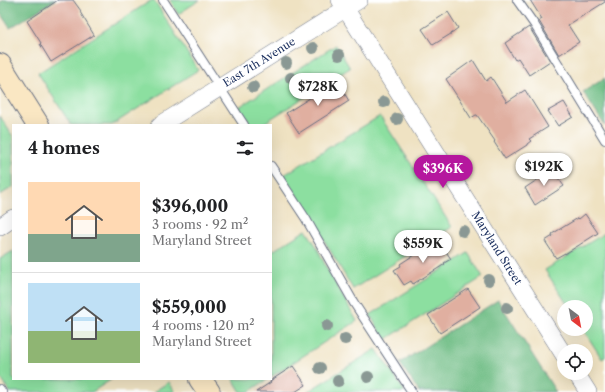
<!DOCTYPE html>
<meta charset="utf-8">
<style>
:root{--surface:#fff;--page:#f2f2f2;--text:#202124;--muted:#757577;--line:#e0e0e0;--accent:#b5179e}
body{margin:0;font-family:"Libre Caslon Text",serif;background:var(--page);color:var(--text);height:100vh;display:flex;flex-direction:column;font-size:15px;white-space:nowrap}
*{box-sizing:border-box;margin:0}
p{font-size:13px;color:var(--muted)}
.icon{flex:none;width:22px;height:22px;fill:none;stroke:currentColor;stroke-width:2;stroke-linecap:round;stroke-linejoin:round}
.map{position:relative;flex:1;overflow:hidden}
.details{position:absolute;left:12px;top:124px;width:260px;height:256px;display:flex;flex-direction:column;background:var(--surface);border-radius:0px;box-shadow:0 4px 16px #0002}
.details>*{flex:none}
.needle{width:26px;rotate:148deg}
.fabs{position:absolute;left:557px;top:300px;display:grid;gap:8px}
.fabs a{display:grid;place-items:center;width:36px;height:36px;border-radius:50%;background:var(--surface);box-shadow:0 4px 16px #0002;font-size:20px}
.price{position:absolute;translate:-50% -34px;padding:0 9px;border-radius:14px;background:#fff;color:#222;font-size:13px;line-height:26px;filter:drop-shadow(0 1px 2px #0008)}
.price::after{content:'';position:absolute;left:50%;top:24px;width:12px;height:9px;margin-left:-6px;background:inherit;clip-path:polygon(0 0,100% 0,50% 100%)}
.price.selected{background:var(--accent);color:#fff}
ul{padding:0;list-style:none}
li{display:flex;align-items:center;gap:12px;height:100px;padding:0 16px}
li+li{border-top:1px solid var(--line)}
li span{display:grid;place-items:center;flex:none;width:112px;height:80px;border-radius:0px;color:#555}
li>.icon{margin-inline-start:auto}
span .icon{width:48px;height:48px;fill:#fffc;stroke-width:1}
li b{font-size:17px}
h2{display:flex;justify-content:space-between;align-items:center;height:48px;padding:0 16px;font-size:17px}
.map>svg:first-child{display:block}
</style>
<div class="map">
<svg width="605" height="392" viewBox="0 0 605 392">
<rect width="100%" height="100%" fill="#fff"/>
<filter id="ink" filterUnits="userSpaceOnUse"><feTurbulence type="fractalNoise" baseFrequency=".025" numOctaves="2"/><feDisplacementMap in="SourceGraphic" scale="8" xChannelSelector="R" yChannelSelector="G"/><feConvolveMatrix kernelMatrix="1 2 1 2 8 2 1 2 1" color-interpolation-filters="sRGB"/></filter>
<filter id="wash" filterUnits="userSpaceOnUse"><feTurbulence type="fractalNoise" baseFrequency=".012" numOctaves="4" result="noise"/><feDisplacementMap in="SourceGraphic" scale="16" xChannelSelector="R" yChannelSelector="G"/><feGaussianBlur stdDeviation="0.9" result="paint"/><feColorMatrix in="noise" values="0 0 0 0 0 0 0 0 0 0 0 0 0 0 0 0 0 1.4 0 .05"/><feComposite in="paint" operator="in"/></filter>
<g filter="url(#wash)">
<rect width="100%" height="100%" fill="#efe2c2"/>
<!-- green -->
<path fill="#8cdfa0" stroke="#54877f" d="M152,0H154L198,70L112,125H71L38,73Z
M170,0H200L178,14Z
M336,45L350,68L261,125H251L239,107Z
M0,116L13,137V187L0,195Z
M380,116L452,227L353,289L308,213L284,175Z
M306,230L317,247L326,267L357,321L271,377V252Z
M605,233V357L602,359L583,329H586V307H569L545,270Z
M13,251V379H112L92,392H10L0,377V259Z
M468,253L483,277L385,340L370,315Z
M376,349L405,392H307Z
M233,379H268L248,392H241Z
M169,382L175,392H153Z"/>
<!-- forest -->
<path fill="#71be86" stroke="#467672" d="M4,0H55L10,28L0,13V2Z
M605,78V126L583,92Z
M498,300L556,392H419L400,363Z"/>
<g id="blocks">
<!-- building -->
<path fill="#e0afa0" d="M58,0H73L81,11L80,12L94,35L51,62L40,44L41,43L27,21Z
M530,0H605V2L568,25L579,42L559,55L539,21L542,19Z
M448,12L458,28L454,31V32L433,45L422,29Z
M529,27L550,61L529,75L518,58L515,60L505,43Z
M473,60L486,81L491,77L507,102L525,90L548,127L529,139L531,141L527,144V145L505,159L494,142L495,141L477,115H476L471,118L446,79Z
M337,81L349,101L299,133L286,113Z
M564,102L573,117L558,126L548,111Z
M552,170L564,186L535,205L525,188Z
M585,214L598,233L565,254V253L556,258L545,241L553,236L552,234L578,218L579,219Z
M439,241L451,259L444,263L445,264L413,284L411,281L404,285L394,270L401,266L400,264L431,244L433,246Z
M468,289L480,307L440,333L428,315Z
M293,366L306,385L295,392H256L271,382L270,381Z"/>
</g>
</g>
<g filter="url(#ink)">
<use href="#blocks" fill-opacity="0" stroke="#656e81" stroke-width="1"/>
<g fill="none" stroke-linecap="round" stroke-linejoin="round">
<!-- lane casing -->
<g stroke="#656e81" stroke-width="10">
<path id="lane" d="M163,0L244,125
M517,0L534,24L605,140
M271,166L306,219L354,303L412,392
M0,389L2,392"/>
</g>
<!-- street casing -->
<g stroke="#656e81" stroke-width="18">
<path id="street" d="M340,0L564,355
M160,125L359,0
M0,227L13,218
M576,373L588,392"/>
</g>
<!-- secondary casing -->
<g stroke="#656e81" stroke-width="24">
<path id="secondary" d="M0,65L38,125
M200,379L209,392"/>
</g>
<!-- lane -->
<use href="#lane" stroke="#fff" stroke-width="8"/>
<!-- street -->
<use href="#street" stroke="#fff" stroke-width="17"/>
<!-- secondary -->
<use href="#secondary" stroke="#fae7c3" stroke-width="22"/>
</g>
<!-- trees -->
<g fill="#8a9894">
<circle cx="313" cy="48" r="6"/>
<circle cx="339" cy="55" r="6"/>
<circle cx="286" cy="63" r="6"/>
<circle cx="291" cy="78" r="6"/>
<circle cx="253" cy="87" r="6"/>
<circle cx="384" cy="102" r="6"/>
<circle cx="397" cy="119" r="6"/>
<circle cx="463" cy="231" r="6"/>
<circle cx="489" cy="280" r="6"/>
<circle cx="507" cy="308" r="6"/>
<circle cx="327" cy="326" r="6"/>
<circle cx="345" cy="339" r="6"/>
<circle cx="320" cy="368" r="6"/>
<circle cx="368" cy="377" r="6"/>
<circle cx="338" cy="381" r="6"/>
</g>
</g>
<g text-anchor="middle" stroke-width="3.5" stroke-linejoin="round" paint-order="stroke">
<!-- street labels -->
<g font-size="11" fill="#1b2f5e" stroke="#fff">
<text transform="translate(259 62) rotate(-32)" y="4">East 7th Avenue</text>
<text transform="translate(497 248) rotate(58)" y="4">Maryland Street</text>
</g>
</g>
</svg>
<div class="fabs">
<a><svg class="needle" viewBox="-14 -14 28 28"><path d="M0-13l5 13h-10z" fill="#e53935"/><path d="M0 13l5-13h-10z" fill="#757577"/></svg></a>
<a><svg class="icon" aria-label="locate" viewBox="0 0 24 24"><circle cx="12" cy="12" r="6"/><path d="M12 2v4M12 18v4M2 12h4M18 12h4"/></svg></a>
</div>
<b class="price" style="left:318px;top:107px">$728K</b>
<b class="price" style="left:544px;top:187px">$192K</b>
<b class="price selected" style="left:443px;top:189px">$396K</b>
<b class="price" style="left:423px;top:264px">$559K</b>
<section class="details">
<h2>4 homes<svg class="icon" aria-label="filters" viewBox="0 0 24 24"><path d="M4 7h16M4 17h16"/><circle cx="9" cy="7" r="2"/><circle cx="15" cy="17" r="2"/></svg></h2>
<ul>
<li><span style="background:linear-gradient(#ffd9b3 65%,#7fa58c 0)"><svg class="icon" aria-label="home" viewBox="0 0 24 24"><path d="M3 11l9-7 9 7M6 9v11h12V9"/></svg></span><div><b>$396,000</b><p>3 rooms · 92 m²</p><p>Maryland Street</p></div></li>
<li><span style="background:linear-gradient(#bfe0f5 60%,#8fb573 0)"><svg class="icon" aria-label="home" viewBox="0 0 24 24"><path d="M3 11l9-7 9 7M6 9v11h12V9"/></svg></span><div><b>$559,000</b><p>4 rooms · 120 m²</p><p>Maryland Street</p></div></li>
</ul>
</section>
</div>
